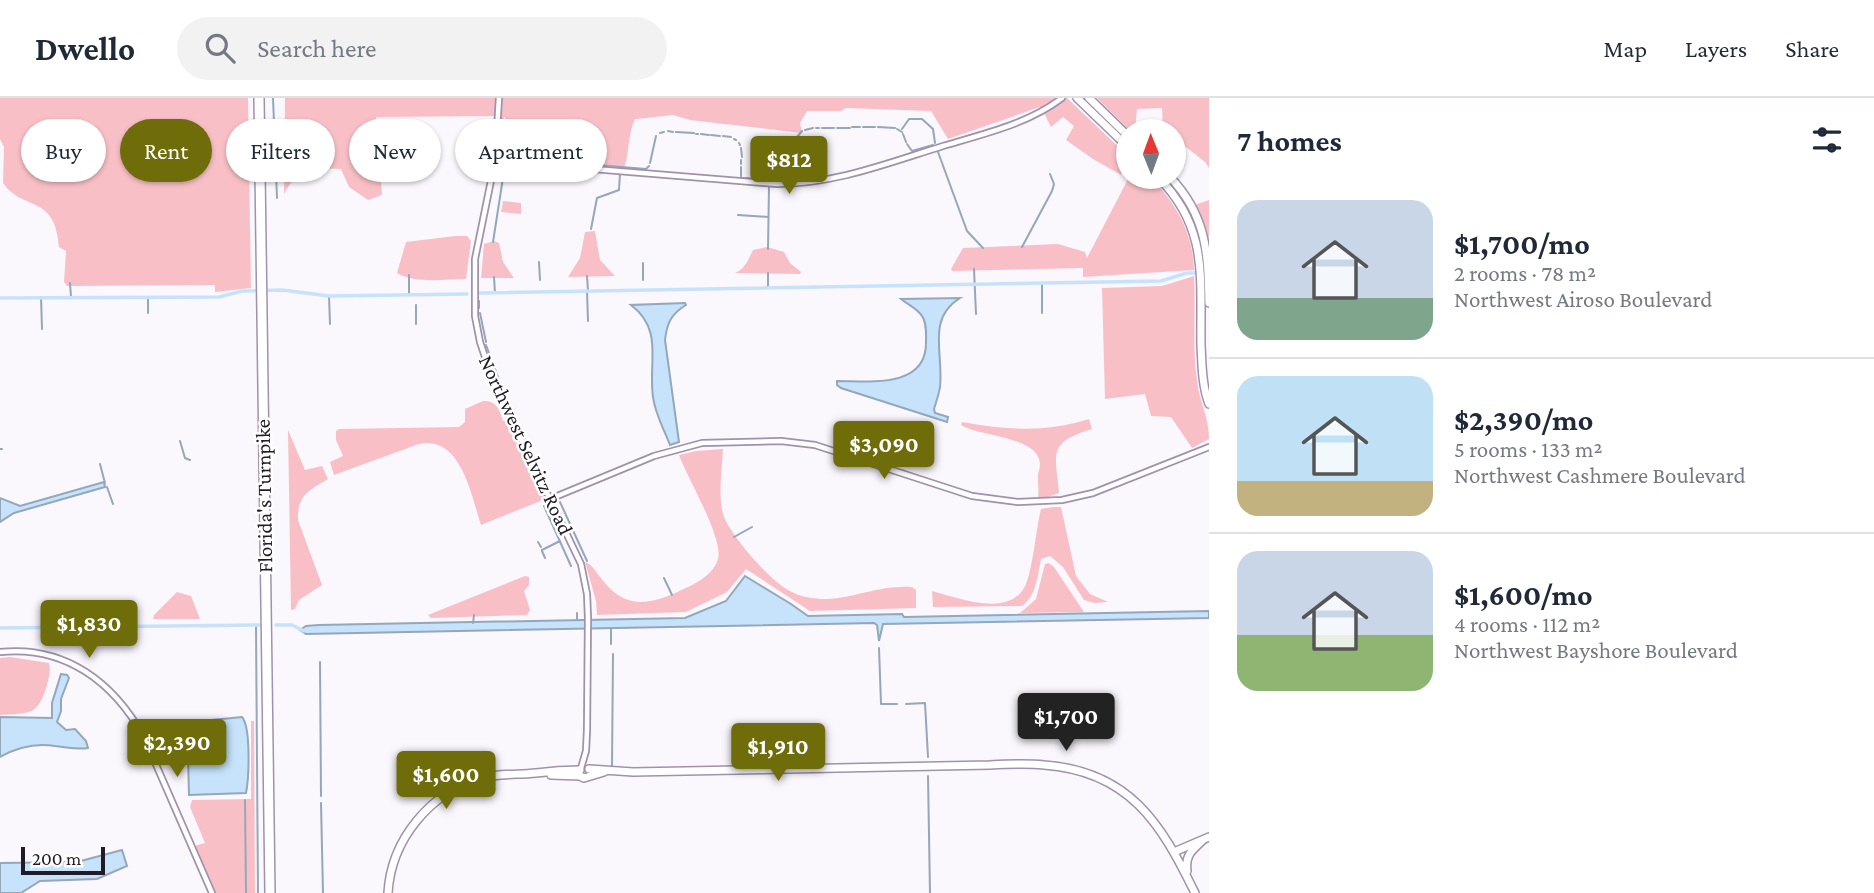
<!DOCTYPE html>
<meta charset="utf-8">
<style>
:root{--surface:#fff;--page:#f2f2f3;--text:#1f2937;--muted:#747a83;--line:#e0e1e3;--accent:#6f6c0a}
body{margin:0;font-family:"Crimson Pro",serif;background:var(--page);color:var(--text);height:100vh;display:flex;flex-direction:column;font-size:26px;white-space:nowrap}
*{box-sizing:border-box;margin:0}
p{font-size:23px;color:var(--muted)}
.icon{flex:none;width:38px;height:38px;fill:none;stroke:currentColor;stroke-width:2;stroke-linecap:round;stroke-linejoin:round}
.map{position:relative;flex:1;overflow:hidden}
.sheet{display:flex;flex-direction:column;background:var(--surface);width:665px}
.sheet>*{flex:none}
.top-card{position:absolute;left:21px;top:21px;width:665px;height:63px;display:flex;gap:14px}
.needle{width:46px;rotate:359deg}
.fabs{position:absolute;left:1116px;top:21px;display:grid;gap:14px}
.fabs a{display:grid;place-items:center;width:70px;height:70px;border-radius:50%;background:var(--surface);box-shadow:0 2px 5px #0004;font-size:35px}
.scale{position:absolute;left:21px;bottom:18px;width:84px;box-sizing:border-box;padding-left:7px;border:4px solid #211b26;border-top:0;font-size:19px;line-height:24px;white-space:nowrap;color:#211b26;-webkit-text-stroke:5px #fff;paint-order:stroke}
.price{position:absolute;translate:-50% -60px;padding:0 16px;border-radius:7px;background:var(--accent);color:#fff;font-size:23px;line-height:46px;filter:drop-shadow(0 2px 4px #0008)}
.price::after{content:'';position:absolute;left:50%;top:42px;width:21px;height:16px;margin-left:-10px;background:inherit;clip-path:polygon(0 0,100% 0,50% 100%)}
.price.on{background:#222;color:#fff}
ul{padding:0;list-style:none}
li{display:flex;align-items:center;gap:21px;height:175px;padding:0 28px}
li+li{border-top:2px solid var(--line)}
li span{display:grid;place-items:center;flex:none;width:196px;height:140px;border-radius:21px;color:#555}
li>.icon{margin-inline-start:auto}
span .icon{width:84px;height:84px;fill:#fffc;stroke-width:1}
li b{font-size:30px}
h2{display:flex;justify-content:space-between;align-items:center;height:84px;padding:0 28px;font-size:30px}
.tag{padding:0 24px;border-radius:32px;background:var(--surface);box-shadow:0 2px 5px #0004;font-size:24px;line-height:63px}
.tag.on{background:var(--accent);color:#fff}
header{display:flex;align-items:center;gap:42px;box-sizing:border-box;height:98px;padding:0 35px;background:var(--surface);border-bottom:2px solid var(--line)}
header strong{font-size:33px}
nav{display:flex;gap:38px;margin-inline-start:auto;font-size:24px}
.search{width:490px;height:63px;background:var(--page);display:flex;align-items:center;gap:18px;box-sizing:border-box;padding:0 24px;border-radius:38px;color:var(--muted);font-size:26px}
main{display:flex;flex:1;min-height:0}
.map>svg:first-child{display:block}
</style>
<header>
<strong>Dwello</strong>
<div class="search"><svg class="icon" aria-label="search" viewBox="0 0 24 24"><circle cx="10" cy="10" r="6"/><path d="M15 15l6 6"/></svg>Search here</div>
<nav><a>Map</a><a>Layers</a><a>Share</a></nav>
</header>
<main>
<div class="map">
<svg width="1209" height="795" viewBox="0 0 1209 795">
<rect width="100%" height="100%" fill="#faf7fd"/>
<!-- green -->
<path fill="#f8c0c6" d="M0,0H248L251,190L215,194V187L67,188L64,184L66,153L59,149C55,95 23,114 3,85L4,49L0,41Z
M285,0H498L497,18L376,19L382,97L368,102L349,89L341,71C315,70 297,70 284,96Z
M500,0H1059L1042,10L1040,9L948,41L931,13L846,10L841,13H807L800,25L802,35L690,22L673,17L637,21L504,19L502,60L555,66L497,61Z
M1064,0H1067L1129,59L1121,77L1093,61L1066,42L1074,28L1063,19L1051,29L1043,13Z
M1097,0H1209V70L1205,64L1186,49L1181,56L1174,55V33H1163L1162,10L1137,11L1135,33H1130Z
M505,19L635,21C627,39 630,54 624,70L503,59Z
M1129,69V79H1151C1176,106 1193,134 1194,172L1083,179V170L952,173L951,171L963,150L1058,146L1085,154L1087,160L1128,81L1124,78Z
M1209,102V140L1195,107Z
M503,103L521,105V116L501,114Z
M595,133L600,162L615,178L568,179L580,160L585,134Z
M455,138H467L471,143L466,181C445,181 415,186 397,175L406,144Z
M494,143L499,145L503,164L514,180H481L484,146Z
M767,149L784,154L790,165L801,174L800,176L735,175C745,171 748,162 753,152Z
M1194,178C1196,213 1192,248 1197,282C1199,304 1209,318 1209,341L1192,350L1171,319L1151,318L1145,296L1105,301L1102,190L1162,188Z
M483,303C496,302 500,312 503,323L510,321L548,400L481,427C471,397 461,337 419,346L334,377L330,364L343,358L336,342V333L339,331L459,329L465,324V311Z
M1089,321L1092,331C1046,345 1056,356 1059,395L1048,399H1038C1039,392 1038,388 1038,382C1037,377 1040,372 1040,366C1039,338 980,339 961,327L962,324C1009,332 1043,335 1089,321Z
M288,332L305,372L322,368L328,381C309,392 297,398 298,422L322,487L299,502L295,511L291,512Z
M723,351C722,372 718,396 723,416C729,436 771,484 790,493C800,499 814,501 826,501C856,500 879,487 912,489L916,492V510L810,513L746,471L727,494L686,514L597,517L596,503L585,464C596,466 605,497 632,503C651,507 671,497 688,489C700,483 714,475 718,461C724,441 687,379 679,357L696,353Z
M1053,409H1061L1076,478L1090,496L1108,504L1094,505L1084,502L1063,469L1050,458L1041,461C1038,476 1036,499 1022,508L933,509L932,493C959,500 1011,521 1026,486C1033,469 1036,431 1041,411Z
M1049,465L1054,469L1084,514L1020,515L1036,501L1045,466Z
M525,478L529,479V487L524,493L530,512L527,517L431,520L428,517Z
M177,494L191,498L200,521H153L154,517Z
M10,559L49,565C51,573 49,579 47,587C38,618 30,615 0,617V560Z
M251,623H254L255,795H214L194,748L205,745L190,709L192,702L251,701Z"/>
<!-- water -->
<path fill="#c6e3fb" stroke="#94a7bb" stroke-width="2" d="M960,200C926,221 944,256 940,289C939,296 936,304 934,311L935,315L948,319L947,324L841,290L837,287V283C868,283 926,291 926,245C926,236 927,225 922,218C917,210 907,206 901,201Z
M685,205L686,207C671,216 667,225 665,242L679,344L670,347C664,331 655,316 653,299C648,264 664,232 631,207Z
M104,384L105,389L14,415L0,424V400L20,408Z
M745,478L791,506L808,518L902,516L904,519L1209,513V520L883,526L879,543L877,527L874,525L306,536L300,532L306,528L319,527L685,520L726,503Z
M61,576L67,577L69,580L61,601V613L57,624L66,632L75,631L86,643L88,650C77,652 66,649 55,648C36,645 16,650 0,659V619L52,620V605Z
M242,619C251,629 249,680 246,695L189,697L188,661L168,662L167,660L169,658L189,656L191,624Z
M122,752L127,768L97,781L40,783L21,795H0V765L77,764Z"/>
<g fill="none" stroke-linecap="round" stroke-linejoin="round">
<!-- stream -->
<path stroke="#94a7bb" stroke-width="2" d="M273,0L277,100
M852,29H860
M863,29H875
M878,29L895,30
M816,30H819
M822,30H834
M837,30H850
M897,31L902,34
M902,31L909,21H922L933,31L935,45
M805,32L813,30
M668,33L673,34
M676,34L694,35
M660,35L664,34
M696,36H698
M701,36L709,37
M903,36L906,44
M711,37L720,38
M723,38L731,39
M734,41L736,42
M796,43L797,39L802,33
M739,45L740,47
M907,46L912,53L933,47
M796,49V46
M741,50L742,59
M796,52L797,69
M938,54L967,133L983,150
M573,65L646,71L649,68
M650,65L656,38
M741,66V62
M741,69V79
M742,80L795,82
M797,81V72
M738,117L768,119
M591,131L597,100L619,92L620,75
M493,144L505,67
M1022,149L1052,93L1054,86L1050,76
M768,151L769,88
M539,164L540,182
M643,165V182
M974,171L976,216
M768,175V190
M409,177V197
M587,178L588,193
M494,179L495,195
M70,185L71,199
M1042,185V215
M587,193L588,223
M329,198L330,226
M41,199L42,231
M148,200V215
M479,210V203
M480,215L486,244
M416,226V207
M486,247L498,279
M180,343L185,360L190,362
M0,351H2
M100,366L105,385
M107,389L113,406
M560,404L587,463
M544,408L571,468
M734,439L752,429
M538,444L541,449
M542,452L560,443
M542,453L545,460
M664,480L672,497
M56,507L58,529
M577,515V522
M473,525L474,517
M256,528L258,795
M611,546V530
M879,550L881,606H897
M320,564L321,698
M906,606L925,605L928,659
M612,668L613,556
M928,678L930,795
M245,702L246,795
M321,705L323,795"/>
<!-- canal -->
<path stroke="#c6e3fb" stroke-width="3.5" d="M479,195L1161,183L1187,175H1196
M0,200L219,199L242,193L282,192L329,198L467,196
M276,527H292L304,533
M0,530L260,527"/>
<!-- minor casing -->
<g stroke="#a091ae" stroke-width="8">
<path id="minor" d="M499,0L495,63L475,161V218L480,244L492,280L581,466L587,496L588,520L587,632L586,653L581,670
M495,63L777,86C835,86 888,65 943,48C983,36 1028,26 1062,0
M550,401L654,358L702,345L781,343L815,347L972,398L1018,404L1062,402L1093,395L1209,349
M0,554C66,547 114,585 144,639L212,795"/>
</g>
<!-- major casing -->
<g stroke="#a091ae" stroke-width="10">
<path id="major" d="M1077,0L1129,50
M1089,0L1129,39
M1158,79C1209,130 1200,180 1201,247C1202,266 1202,288 1209,306
M1170,79C1207,118 1208,155 1209,205
M589,671L633,674L990,667C1008,666 1026,665 1044,667C1129,673 1161,725 1195,795
M551,677L580,678L584,680L604,674
M1174,754L1209,739
M1187,773C1185,758 1191,753 1202,743
M388,795C391,742 430,694 482,680C500,675 518,677 536,675C551,673 565,672 580,672"/>
</g>
<!-- highway casing -->
<g stroke="#a091ae" stroke-width="12">
<path id="highway" d="M259,0L270,795"/>
</g>
<!-- minor -->
<use href="#minor" stroke="#fff" stroke-width="4.5"/>
<!-- major -->
<use href="#major" stroke="#fff" stroke-width="7"/>
<!-- highway -->
<use href="#highway" stroke="#fff" stroke-width="9"/>
</g>
<g text-anchor="middle" stroke-width="5" stroke-linejoin="round" paint-order="stroke">
<!-- street labels -->
<g font-size="21" fill="#211b26" stroke="#fff">
<text transform="translate(526 347) rotate(65)" y="7">Northwest Selvitz Road</text>
<text transform="translate(264 398) rotate(-91)" y="7">Florida's Turnpike</text>
</g>
</g>
</svg>
<div class="fabs">
<a><svg class="needle" viewBox="-14 -14 28 28"><path d="M0-13l5 13h-10z" fill="#e53935"/><path d="M0 13l5-13h-10z" fill="#747a83"/></svg></a>
</div>
<div class="scale">200 m</div>
<b class="price" style="left:789px;top:98px">$812</b>
<b class="price" style="left:884px;top:383px">$3,090</b>
<b class="price" style="left:89px;top:562px">$1,830</b>
<b class="price on" style="left:1066px;top:655px">$1,700</b>
<b class="price" style="left:177px;top:681px">$2,390</b>
<b class="price" style="left:778px;top:685px">$1,910</b>
<b class="price" style="left:446px;top:713px">$1,600</b>
<div class="top-card">
<a class="tag">Buy</a>
<a class="tag on">Rent</a>
<a class="tag">Filters</a>
<a class="tag">New</a>
<a class="tag">Apartment</a>
</div>
</div>
<section class="sheet">
<h2>7 homes<svg class="icon" aria-label="filters" viewBox="0 0 24 24"><path d="M4 7h16M4 17h16"/><circle cx="9" cy="7" r="2"/><circle cx="15" cy="17" r="2"/></svg></h2>
<ul>
<li><span style="background:linear-gradient(#c9d6e8 70%,#7fa58c 0)"><svg class="icon" aria-label="home" viewBox="0 0 24 24"><path d="M3 11l9-7 9 7M6 9v11h12V9"/></svg></span><div><b>$1,700/mo</b><p>2 rooms · 78 m²</p><p>Northwest Airoso Boulevard</p></div></li>
<li><span style="background:linear-gradient(#bfe0f5 75%,#c2b280 0)"><svg class="icon" aria-label="home" viewBox="0 0 24 24"><path d="M3 11l9-7 9 7M6 9v11h12V9"/></svg></span><div><b>$2,390/mo</b><p>5 rooms · 133 m²</p><p>Northwest Cashmere Boulevard</p></div></li>
<li><span style="background:linear-gradient(#c9d6e8 60%,#8fb573 0)"><svg class="icon" aria-label="home" viewBox="0 0 24 24"><path d="M3 11l9-7 9 7M6 9v11h12V9"/></svg></span><div><b>$1,600/mo</b><p>4 rooms · 112 m²</p><p>Northwest Bayshore Boulevard</p></div></li>
</ul>
</section>
</main>
